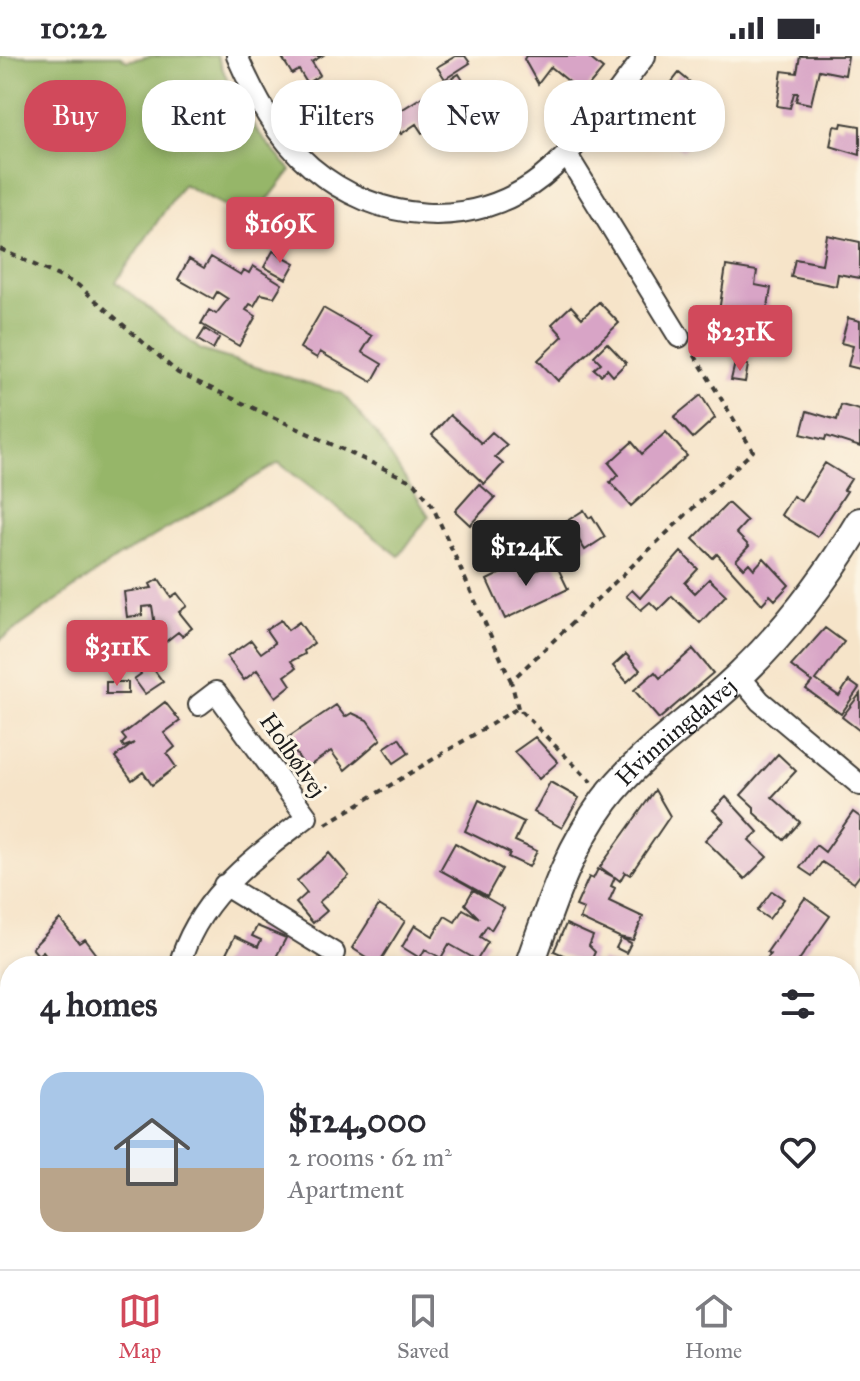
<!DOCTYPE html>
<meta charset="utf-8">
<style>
:root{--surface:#fff;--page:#f2f2f3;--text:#2b2b33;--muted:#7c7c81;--line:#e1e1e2;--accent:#d1495b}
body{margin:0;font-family:"IM FELL Great Primer",serif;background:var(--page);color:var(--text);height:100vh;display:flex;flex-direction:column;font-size:30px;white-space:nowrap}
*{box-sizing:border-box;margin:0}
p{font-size:26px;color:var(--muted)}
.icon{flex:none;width:44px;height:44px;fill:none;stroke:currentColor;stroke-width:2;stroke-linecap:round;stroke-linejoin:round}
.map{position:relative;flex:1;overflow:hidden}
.details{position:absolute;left:0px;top:900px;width:860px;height:314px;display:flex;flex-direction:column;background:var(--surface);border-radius:32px 32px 0 0;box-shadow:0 4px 12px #0003}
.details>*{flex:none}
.banner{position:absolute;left:24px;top:24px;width:812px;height:72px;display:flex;gap:16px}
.price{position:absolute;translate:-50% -68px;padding:0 18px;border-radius:8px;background:var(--accent);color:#fff;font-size:26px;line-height:52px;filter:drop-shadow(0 2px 4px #0008)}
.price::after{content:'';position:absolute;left:50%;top:48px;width:24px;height:18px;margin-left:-12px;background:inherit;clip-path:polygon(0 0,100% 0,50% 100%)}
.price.on{background:#222;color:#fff}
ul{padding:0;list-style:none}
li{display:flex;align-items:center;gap:24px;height:200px;padding:0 40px}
li span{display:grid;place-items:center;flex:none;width:224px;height:160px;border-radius:24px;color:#555}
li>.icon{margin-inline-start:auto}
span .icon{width:96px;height:96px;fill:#fffc;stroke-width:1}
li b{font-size:34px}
h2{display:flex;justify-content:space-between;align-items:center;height:96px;padding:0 40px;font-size:34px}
.tag{padding:0 28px;border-radius:32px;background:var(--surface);box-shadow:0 4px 12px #0003;font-size:28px;line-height:72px}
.tag.on{background:var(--accent);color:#fff}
.status{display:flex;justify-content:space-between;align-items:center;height:56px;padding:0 40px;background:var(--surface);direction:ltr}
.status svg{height:22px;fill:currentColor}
.menu{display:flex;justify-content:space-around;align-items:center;height:112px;border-top:2px solid var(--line);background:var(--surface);font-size:22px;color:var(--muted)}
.menu a{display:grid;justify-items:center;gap:4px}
.menu .on{color:var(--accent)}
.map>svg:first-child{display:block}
</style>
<div class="status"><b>10:22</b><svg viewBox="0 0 49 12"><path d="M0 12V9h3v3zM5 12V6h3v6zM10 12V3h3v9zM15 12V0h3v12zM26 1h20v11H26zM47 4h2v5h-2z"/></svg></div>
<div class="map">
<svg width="860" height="1213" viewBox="0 0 860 1213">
<rect width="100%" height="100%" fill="#fcf5e5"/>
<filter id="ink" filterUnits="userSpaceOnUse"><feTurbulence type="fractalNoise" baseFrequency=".0125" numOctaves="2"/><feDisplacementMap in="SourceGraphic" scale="16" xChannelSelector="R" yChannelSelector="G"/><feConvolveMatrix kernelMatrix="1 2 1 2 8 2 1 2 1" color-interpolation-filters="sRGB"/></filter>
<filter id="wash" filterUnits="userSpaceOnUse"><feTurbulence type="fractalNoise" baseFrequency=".006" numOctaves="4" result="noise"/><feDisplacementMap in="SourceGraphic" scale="32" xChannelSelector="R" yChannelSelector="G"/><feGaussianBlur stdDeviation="1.8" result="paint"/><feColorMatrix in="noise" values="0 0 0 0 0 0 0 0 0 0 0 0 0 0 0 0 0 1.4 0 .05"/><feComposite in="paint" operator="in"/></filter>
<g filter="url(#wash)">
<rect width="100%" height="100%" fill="#f6e4c9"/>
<!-- green -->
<path fill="#bdd579" stroke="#6c784a" stroke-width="2" d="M860,1153V1213H815L822,1204H850V1166Z
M10,1159V1204H25L20,1213H0V1168Z"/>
<!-- forest -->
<path fill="#96b669" stroke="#596942" stroke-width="2" d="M0,0H120L127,5L151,0H217C237,48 254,76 291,114L252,164L183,128L116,226L201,294L343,338L377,379L429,460L399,500L279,407L117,502L0,584Z
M10,973V1063L0,1059V975Z"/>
<g id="blocks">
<!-- building -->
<path fill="#d8a4c6" d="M281,0H322L312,6L320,19L307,27L299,14L292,18Z
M456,0H465L470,7L445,23L437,11Z
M526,0H587L603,13L583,37L551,11L538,28L524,3Z
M800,0H848L845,19L819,14L811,48L796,45L798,37H794L790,52L777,50L782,15L797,17Z
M679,17L703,37L676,71L692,84L683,95L640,67Z
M459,18L475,44L422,77L416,68L401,78L390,61Z
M842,67L860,70V99L830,90L834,70L841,71Z
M827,179L860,186V222L838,218L836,230L791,221L795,203L822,208Z
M273,195L295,207L286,223L264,211Z
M211,201L241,219L244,214L249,217L253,210L282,228L274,241L261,238L254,250L250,248L246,254L256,260L239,290L201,268L209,254L216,258L228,243L217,236L213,243L178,223L189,203L204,212Z
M726,210L757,215L755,229L771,232L767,257L751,255L746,278L728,276L730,264L718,262Z
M599,246L619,267L558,325L538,304L563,280L552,268L571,250L582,262Z
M323,252L372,280L362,296L382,308L372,326L320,296L317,302L300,292Z
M848,262L860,265V313L848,310L853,290L841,287Z
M205,273L219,282L213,293L198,284Z
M607,287L626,307L613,320L607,313L601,319L594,313L601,307L594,300Z
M735,307L748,309L745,326L731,324Z
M701,339L715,362L693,382L674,361Z
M841,349L860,354V391L826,380L825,384L801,378L807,355L837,364Z
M450,359L481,387L492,376L507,389L495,401L503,408L484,428L432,379Z
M666,376L687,400L631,450L610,426L619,419L609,407L632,386L642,398Z
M825,407L851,423L844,434L847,435L817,481L781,459L793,440L801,445Z
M479,428L495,442L470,469L455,455Z
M728,447L747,465L736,477L749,490L736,504L744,512L749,507L754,513L764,502L789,529L775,544L770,539L762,548L717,498L713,502L693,483Z
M584,454L589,462L592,460L605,481L585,494L567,465Z
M681,496L698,513L685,527L695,537L709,523L726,539L700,567L672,540L658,554L650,546L641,554L626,540L632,534L640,542Z
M555,506L568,533L505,563L487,524L517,509L522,521Z
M159,523L171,541L177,537L187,550L179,556L192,572L182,580L178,576L160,590L151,579L156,576L152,550L142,551V559L127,561L124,536L152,532L150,528Z
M281,564L288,574L299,566L314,587L304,595L305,598L291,605L296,612L285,620L291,629L276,641L257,614L244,624L227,601L251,584L261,597L275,587L266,574Z
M825,572L844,586L816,624L839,640L849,625L859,632L841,658L806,633L812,626L791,610Z
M146,593L152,601L147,604L163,626L145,638L134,623L141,618L133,602Z
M693,593L713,617L659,663L634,634L655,616L660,622Z
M626,598L640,614L627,626L613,610Z
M106,626H128V638H106Z
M860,638V675L842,661Z
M165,646L180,665L164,677L175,691L167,698L176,711L152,729L143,716L132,724L115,701L134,687L124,691L122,688L126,684L122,679Z
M336,649L345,661L352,657L367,664L381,683L345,714L331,695L306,712L286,683Z
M535,681L558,706L539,723L514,696Z
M399,682L409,697L394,707L384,692Z
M778,698L796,715L772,741L800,766L784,784L754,757V751L741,739Z
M550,726L579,742L562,772L534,756Z
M655,734L670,760L630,819L625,816L620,825L615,821L611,830L615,832L609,845L643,861L633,884L619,881L580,863L584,853L576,850L589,821L593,823L598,813L614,821L600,811Z
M726,741L758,776L749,784L767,801L745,823L705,784L724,765L713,754Z
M479,744L524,766L515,785L537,795L529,811L508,801L510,797L465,775Z
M853,756L860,761V819L854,827L822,806L812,820L800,812L816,789L825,796Z
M455,787L502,813L487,840L440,814Z
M329,797L349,820L319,846L327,855L313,867L296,847L307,837L297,825Z
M473,834L504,852L491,874L487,870L480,881L488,886L477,904L449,888L441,902L425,893L420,902L402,891L415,869L433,880L445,860L455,866L463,853L479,862L465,848Z
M772,835L784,843L769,863L757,855Z
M805,842L830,860L797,907L801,910L781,906L778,910H766L763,908L770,898L767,896Z
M379,849L405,865L379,907L384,910H360L366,901L352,892Z
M60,863L79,887L85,883L98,900L87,909L47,910L42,904L47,900L43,895L38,899L32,892Z
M566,868L593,880L589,890L595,896L591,905L599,909L602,904L616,910H579L581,907L554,895Z
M257,870L286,882L274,905L270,903L266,910H220L235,880L258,891L261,884L252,880Z
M621,882L631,887L626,897L616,892Z
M860,943V1014L850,1007V957Z
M327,1204H359L357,1213Z
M684,1204H725L718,1213H678Z"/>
</g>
</g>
<g filter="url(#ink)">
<use href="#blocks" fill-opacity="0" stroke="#3d3a36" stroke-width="2"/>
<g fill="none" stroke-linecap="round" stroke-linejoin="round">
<!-- street casing -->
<g stroke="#3d3a36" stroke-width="24">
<path id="street" d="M237,0C255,41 276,81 311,111C377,167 473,176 542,121C583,88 613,41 645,0
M567,99L679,281
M739,620L760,645L860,729
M224,829L334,897
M179,910C198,841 253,803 307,761L216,636L199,649
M850,1067L860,1071
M457,1204L481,1213
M53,1213L59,1204
M646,1213L653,1204"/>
</g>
<!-- secondary casing -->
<g stroke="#3d3a36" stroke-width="32">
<g id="secondary">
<path id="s1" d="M529,910C551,849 566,797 605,744C641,696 697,661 740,619C788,573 826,523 860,466"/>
<path d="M0,1095L10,1100"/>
<path d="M179,1204L190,1213"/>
<path d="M416,1213L421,1204"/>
</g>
</g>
<!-- path -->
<path stroke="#3d3a36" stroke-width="4" stroke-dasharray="6 6" stroke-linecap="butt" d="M0,193L78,229L178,317L415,427L432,449L511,625
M518,652L511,625L753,395L692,295
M326,768L518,652L591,726
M0,1064L10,1068
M0,1129L10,1134
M850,1136L860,1123
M0,1155L8,1149
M128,1204L141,1213
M227,1204L237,1213
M794,1213L801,1204"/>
<!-- street -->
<use href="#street" stroke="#fff" stroke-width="20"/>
<!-- secondary -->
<use href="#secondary" stroke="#fff" stroke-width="28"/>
</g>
</g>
<g text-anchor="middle" stroke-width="6" stroke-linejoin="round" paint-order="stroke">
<!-- street labels -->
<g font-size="24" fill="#1c1c1c" stroke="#fcf5e5">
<text dy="8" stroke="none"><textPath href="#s1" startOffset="282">Hvinningdalvej</textPath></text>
<text transform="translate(293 699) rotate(55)" y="8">Holbølvej</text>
</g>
</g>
</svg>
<b class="price" style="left:280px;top:209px">$169K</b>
<b class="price" style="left:740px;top:317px">$231K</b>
<b class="price on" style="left:526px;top:532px">$124K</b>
<b class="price" style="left:117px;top:632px">$311K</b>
<div class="banner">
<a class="tag on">Buy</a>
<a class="tag">Rent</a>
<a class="tag">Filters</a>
<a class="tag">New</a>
<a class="tag">Apartment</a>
</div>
<section class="details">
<h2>4 homes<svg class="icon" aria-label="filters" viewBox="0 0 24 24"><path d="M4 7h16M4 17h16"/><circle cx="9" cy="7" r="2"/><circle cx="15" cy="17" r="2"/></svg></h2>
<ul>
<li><span style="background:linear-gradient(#a9c7e8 60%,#b9a48a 0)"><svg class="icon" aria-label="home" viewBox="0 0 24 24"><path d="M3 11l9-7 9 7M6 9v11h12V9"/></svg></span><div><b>$124,000</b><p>2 rooms · 62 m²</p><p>Apartment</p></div><svg class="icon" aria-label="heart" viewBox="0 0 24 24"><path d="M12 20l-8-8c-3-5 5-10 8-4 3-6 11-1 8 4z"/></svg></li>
</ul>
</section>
</div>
<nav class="menu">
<a class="on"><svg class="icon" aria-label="map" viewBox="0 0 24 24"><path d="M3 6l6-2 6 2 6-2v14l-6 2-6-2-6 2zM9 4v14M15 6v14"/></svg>Map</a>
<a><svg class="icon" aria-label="saved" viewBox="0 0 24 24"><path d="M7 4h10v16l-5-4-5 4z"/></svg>Saved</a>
<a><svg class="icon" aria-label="home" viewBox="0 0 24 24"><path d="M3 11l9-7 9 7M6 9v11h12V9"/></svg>Home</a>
</nav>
